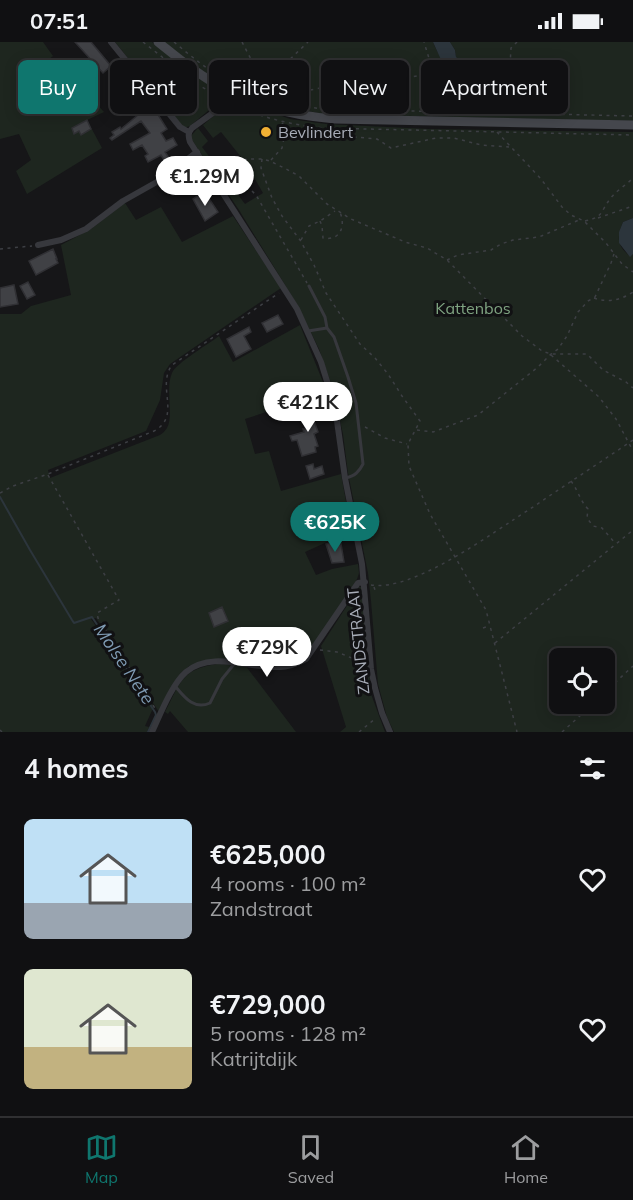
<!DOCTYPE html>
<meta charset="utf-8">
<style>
:root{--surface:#101012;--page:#19191b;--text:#f1f3f6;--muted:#9c9d9f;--line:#303032;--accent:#0f766e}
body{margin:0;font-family:Mulish,sans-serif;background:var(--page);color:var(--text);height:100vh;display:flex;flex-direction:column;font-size:22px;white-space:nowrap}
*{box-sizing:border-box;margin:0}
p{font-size:20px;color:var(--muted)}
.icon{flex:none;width:33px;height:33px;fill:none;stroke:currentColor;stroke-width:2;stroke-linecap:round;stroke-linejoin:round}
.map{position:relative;height:690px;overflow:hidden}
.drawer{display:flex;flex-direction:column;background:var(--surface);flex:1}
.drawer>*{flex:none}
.banner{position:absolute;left:18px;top:18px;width:597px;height:54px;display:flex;gap:12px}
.fabs{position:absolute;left:549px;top:606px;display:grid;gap:12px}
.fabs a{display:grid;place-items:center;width:66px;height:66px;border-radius:9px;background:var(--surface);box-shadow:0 3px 15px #0003,0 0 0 2px var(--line);font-size:30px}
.price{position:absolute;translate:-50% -51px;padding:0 14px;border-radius:21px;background:#fff;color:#222;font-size:20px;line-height:39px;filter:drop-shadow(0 2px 3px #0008)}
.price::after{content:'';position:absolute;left:50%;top:36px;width:18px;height:14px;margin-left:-9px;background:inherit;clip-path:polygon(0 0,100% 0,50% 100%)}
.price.selected{background:var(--accent);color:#fff}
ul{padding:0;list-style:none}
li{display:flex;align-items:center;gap:18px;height:150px;padding:0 24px}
li span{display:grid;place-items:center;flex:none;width:168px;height:120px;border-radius:9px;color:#555}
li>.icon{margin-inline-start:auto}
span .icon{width:72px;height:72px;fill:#fffc;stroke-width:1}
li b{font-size:26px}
h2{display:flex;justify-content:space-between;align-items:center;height:72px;padding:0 24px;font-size:26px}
.chip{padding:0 21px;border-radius:9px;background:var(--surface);box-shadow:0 3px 15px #0003,0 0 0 2px var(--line);font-size:21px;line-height:54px}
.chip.selected{background:var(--accent);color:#fff}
.status{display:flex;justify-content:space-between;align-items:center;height:42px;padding:0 30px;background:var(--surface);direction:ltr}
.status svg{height:16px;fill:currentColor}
.tabs{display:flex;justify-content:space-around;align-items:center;height:84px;border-top:2px solid var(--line);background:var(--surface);font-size:16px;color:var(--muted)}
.tabs a{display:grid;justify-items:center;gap:3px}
.tabs .selected{color:var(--accent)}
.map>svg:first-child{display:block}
</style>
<div class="status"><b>07:51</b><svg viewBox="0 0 49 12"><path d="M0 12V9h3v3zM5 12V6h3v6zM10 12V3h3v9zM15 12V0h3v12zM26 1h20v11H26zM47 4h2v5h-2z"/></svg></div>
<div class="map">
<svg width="633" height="690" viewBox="0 0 633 690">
<rect width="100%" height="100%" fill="#161618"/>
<!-- green -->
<path fill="#1e261f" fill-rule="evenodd" d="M0,0H43L53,14L46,20L58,33L71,57L84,64L94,59L104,70L87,78L102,106L27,152L16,129L31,118L19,92L0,97Z
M115,0H152L192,30L219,48L222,52L221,58L190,84L184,86Z
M164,0H433C438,12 451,33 451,45L446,49L456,57L470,58L484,53L488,40L496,33L487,18L479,24L473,25L467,23L456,15L455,8L450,0H633V79L325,72L271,63L238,51L210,36Z
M237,58L290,77L326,82L429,87L633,90V176L623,180C617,195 616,203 630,214L633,212V690H394L387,675L378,642L371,559L368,531L348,431L343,392L333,347L319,307L298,264L239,168L190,95L198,86L208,99L202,105L245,162L263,151L245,120L221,90L213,96L203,83L229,61ZM560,616H604V662H560Z
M125,161L136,178L161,165L182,200L233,174L281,246L170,322L164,331L160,358L146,389L48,428L50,436L160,393C163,391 165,389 167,386C174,374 165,346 172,331C176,321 209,302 219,294L233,320L300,283L327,350L245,377L255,412L269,409L281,449L341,432L352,492L338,495L305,510L316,533L332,527L358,522L359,531L357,537L332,577L307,612L291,621H264L222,618L189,624L181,631L172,644L159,670L96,576L91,577L139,647L154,664L145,684L149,685L147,690H0V272H21L31,264L71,253L61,203L91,187Z
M359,545H362L371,652L385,690H340L346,685L321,604Z
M218,622L245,623L296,690H188L170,669L168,672L165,670C181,640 181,627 218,622Z"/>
<!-- water -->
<path fill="#2c353c" d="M433,0H450L455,8L456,15L468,23L473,25L479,24L487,18L492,16L499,21L500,27L488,40L484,53L480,56L476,55C469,59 466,57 459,57C454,57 452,59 447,58C445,51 446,49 451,45V40Z
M633,176V212L630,215L619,201V190L623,180Z"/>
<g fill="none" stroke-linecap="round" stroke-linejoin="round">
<!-- stream -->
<path stroke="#2c353c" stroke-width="2" d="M0,455L30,508L72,578L74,581L92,575L155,670L156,673L148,690"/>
</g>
<!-- building -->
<path fill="#404145" stroke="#303034" stroke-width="1.5" d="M75,0H91L111,24L103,31Z
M88,30L93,40L88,43L91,55L85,56L75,37Z
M125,37L153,73L157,71L167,87L161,91L166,99L173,96L177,103L165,110L169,116L164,118L161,113L148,120L145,114L148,112L142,103L133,108L130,102L150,91L141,79L112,98L110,96L114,93L112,90L120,85L121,87L138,73L120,50L117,52L113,47Z
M87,78L91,87L81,93L79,89L74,92L72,86Z
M186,131L192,140L173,153L167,145Z
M202,151L206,156L208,155L218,170L205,179L193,157Z
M53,207L57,217H56L58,221L36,233L29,219Z
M28,240L35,253L27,257L20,244Z
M14,243L18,262L0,265V246Z
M278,273L283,282L267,290L262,281Z
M249,285L251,290L244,294L251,307L236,315L227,297Z
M314,361L317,372L312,373L318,390L314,392L318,404L315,405L316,410L302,414L297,398L292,399L290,394L304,390L303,387H306L304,382L308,381L304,366H306V363Z
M313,422L314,427L322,424L324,432L310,437L306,424Z
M333,500L334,504L341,502L344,520L332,521L326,502Z
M222,565L228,579L214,585L209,571Z"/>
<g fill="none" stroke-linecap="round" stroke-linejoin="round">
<!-- path -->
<path stroke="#3d3f44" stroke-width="1.5" stroke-dasharray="3 4.5" stroke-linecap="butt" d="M143,0L194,40L220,56
M174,0C186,10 198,20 211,29C245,52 284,63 325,67L633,74
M242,0L254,23L266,35L284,45L310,48L376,36L396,38L422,33L431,23L424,0
M249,49L284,23L308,0
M232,62C262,76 292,83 324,86L633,93
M493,72L496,54L510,24L511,6L517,0
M282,81L286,86L304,91L311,90L331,93L377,97L391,106L436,96H454L481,103L509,105
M497,90L541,137L562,165L571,173L584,179L606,201L622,222L633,230
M262,117L261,126L272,156L282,174L300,198L314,223L326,251L360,302L375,316L388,332L402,354L420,379L408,402L409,424L430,472L486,568L517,690
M271,118L282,106L286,86
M229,121L248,117H262L270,119L286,127L299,134L327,162L351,177L405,200L427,206L447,218L522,294L542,309L551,312H587L603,328L626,340L633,346
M252,149L256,153L307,241
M598,176L633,164
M320,179L322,184L323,196C340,199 346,185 340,170
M585,179C604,175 600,170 610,157C616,149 626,143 633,136
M301,198L309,184L320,179L335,169
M0,207L32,204
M447,218L458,213L491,208L501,202L513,198L539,195L579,178
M594,256C608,261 621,258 633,250
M551,313L599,355L616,377L633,409
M365,385L385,396L407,402
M417,388L433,390L478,373L538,325L551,312L558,307L567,294L578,270L588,259L595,255L611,221L614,212
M48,433L119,558L97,571L98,576L156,668
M571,439C578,448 580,459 588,467L587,476L593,484L602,486L615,501
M0,451L13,444L48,432L154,389C182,374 156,345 172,323L279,251
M371,543C414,550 493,490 530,467C564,444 599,421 633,398
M374,545L376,551
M483,586L489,584
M495,601L633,488
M320,608L337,610L364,621
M604,651L633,624
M0,688L2,690
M359,690L376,676
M562,690L593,662"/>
<!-- service -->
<path stroke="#37383d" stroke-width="3" d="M309,244L325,275L327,286L334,295L348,335L356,361L363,422C359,430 355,434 345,436
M308,289L327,286
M175,644C185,656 194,668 210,661L222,637L235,621"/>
<!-- minor -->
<path stroke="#37383d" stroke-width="6" d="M111,0L180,85L189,90
M233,52L217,68L192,86C188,91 188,94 190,100L297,267L321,320L331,352L337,379L345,436L362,522L371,627L375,646L382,671L390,690
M38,203L61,198L86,187L123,159L162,137L197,110
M152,690C160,673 172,642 186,630C212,608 250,627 280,625C289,625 298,621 306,617L358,541L365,540"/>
<!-- secondary -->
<path stroke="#45474d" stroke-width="9" d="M158,0C173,12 187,24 203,34C243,62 287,73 335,77L633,83"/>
</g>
<!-- markers -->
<circle fill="#f2b134" stroke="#111113" stroke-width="2" cx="266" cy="90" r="6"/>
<g text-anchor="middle" stroke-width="6" stroke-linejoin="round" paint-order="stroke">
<!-- poi labels -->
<g font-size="16" fill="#a8adb8" stroke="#111113" text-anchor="start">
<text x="278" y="96">Bevlindert</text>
</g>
<!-- park labels -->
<g font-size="16" fill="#7fa381" stroke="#111113">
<text x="473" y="272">Kattenbos</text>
</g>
<!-- street labels -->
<g font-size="16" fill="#a8adb8" stroke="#111113">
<text transform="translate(358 599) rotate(-96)" y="6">ZANDSTRAAT</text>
</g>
<!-- water labels -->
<g font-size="18" font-style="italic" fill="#7f9bb3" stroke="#111113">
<text transform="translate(124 622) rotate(56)" y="6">Molse Nete</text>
</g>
</g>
</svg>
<div class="fabs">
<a><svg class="icon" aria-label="locate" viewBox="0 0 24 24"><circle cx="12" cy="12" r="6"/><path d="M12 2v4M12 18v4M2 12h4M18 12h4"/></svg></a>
</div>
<b class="price" style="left:205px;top:165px">€1.29M</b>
<b class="price" style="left:308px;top:391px">€421K</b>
<b class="price selected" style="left:335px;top:511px">€625K</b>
<b class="price" style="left:267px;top:636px">€729K</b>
<div class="banner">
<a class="chip selected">Buy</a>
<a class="chip">Rent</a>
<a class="chip">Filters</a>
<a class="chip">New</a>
<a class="chip">Apartment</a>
</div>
</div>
<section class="drawer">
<h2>4 homes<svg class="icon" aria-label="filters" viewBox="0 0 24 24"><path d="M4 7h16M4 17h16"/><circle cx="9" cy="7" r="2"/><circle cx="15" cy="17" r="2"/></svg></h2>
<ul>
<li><span style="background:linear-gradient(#bfe0f5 70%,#9aa5b1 0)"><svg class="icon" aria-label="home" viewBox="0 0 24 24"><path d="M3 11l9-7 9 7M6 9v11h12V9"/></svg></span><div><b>€625,000</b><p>4 rooms · 100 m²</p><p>Zandstraat</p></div><svg class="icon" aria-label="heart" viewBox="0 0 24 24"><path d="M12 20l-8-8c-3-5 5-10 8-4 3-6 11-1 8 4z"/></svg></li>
<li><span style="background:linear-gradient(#dfe7d0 65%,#c2b280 0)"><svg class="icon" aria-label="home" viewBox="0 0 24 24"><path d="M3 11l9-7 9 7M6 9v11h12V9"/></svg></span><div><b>€729,000</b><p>5 rooms · 128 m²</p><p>Katrijtdijk</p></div><svg class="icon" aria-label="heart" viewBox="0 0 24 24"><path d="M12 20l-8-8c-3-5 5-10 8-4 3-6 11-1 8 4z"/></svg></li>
</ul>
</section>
<nav class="tabs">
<a class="selected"><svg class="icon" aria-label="map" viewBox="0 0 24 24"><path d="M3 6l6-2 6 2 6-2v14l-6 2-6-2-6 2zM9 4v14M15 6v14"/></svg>Map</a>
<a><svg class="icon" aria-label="saved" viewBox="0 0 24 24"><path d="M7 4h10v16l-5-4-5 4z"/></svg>Saved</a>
<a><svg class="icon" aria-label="home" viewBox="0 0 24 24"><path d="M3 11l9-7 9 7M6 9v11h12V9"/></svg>Home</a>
</nav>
